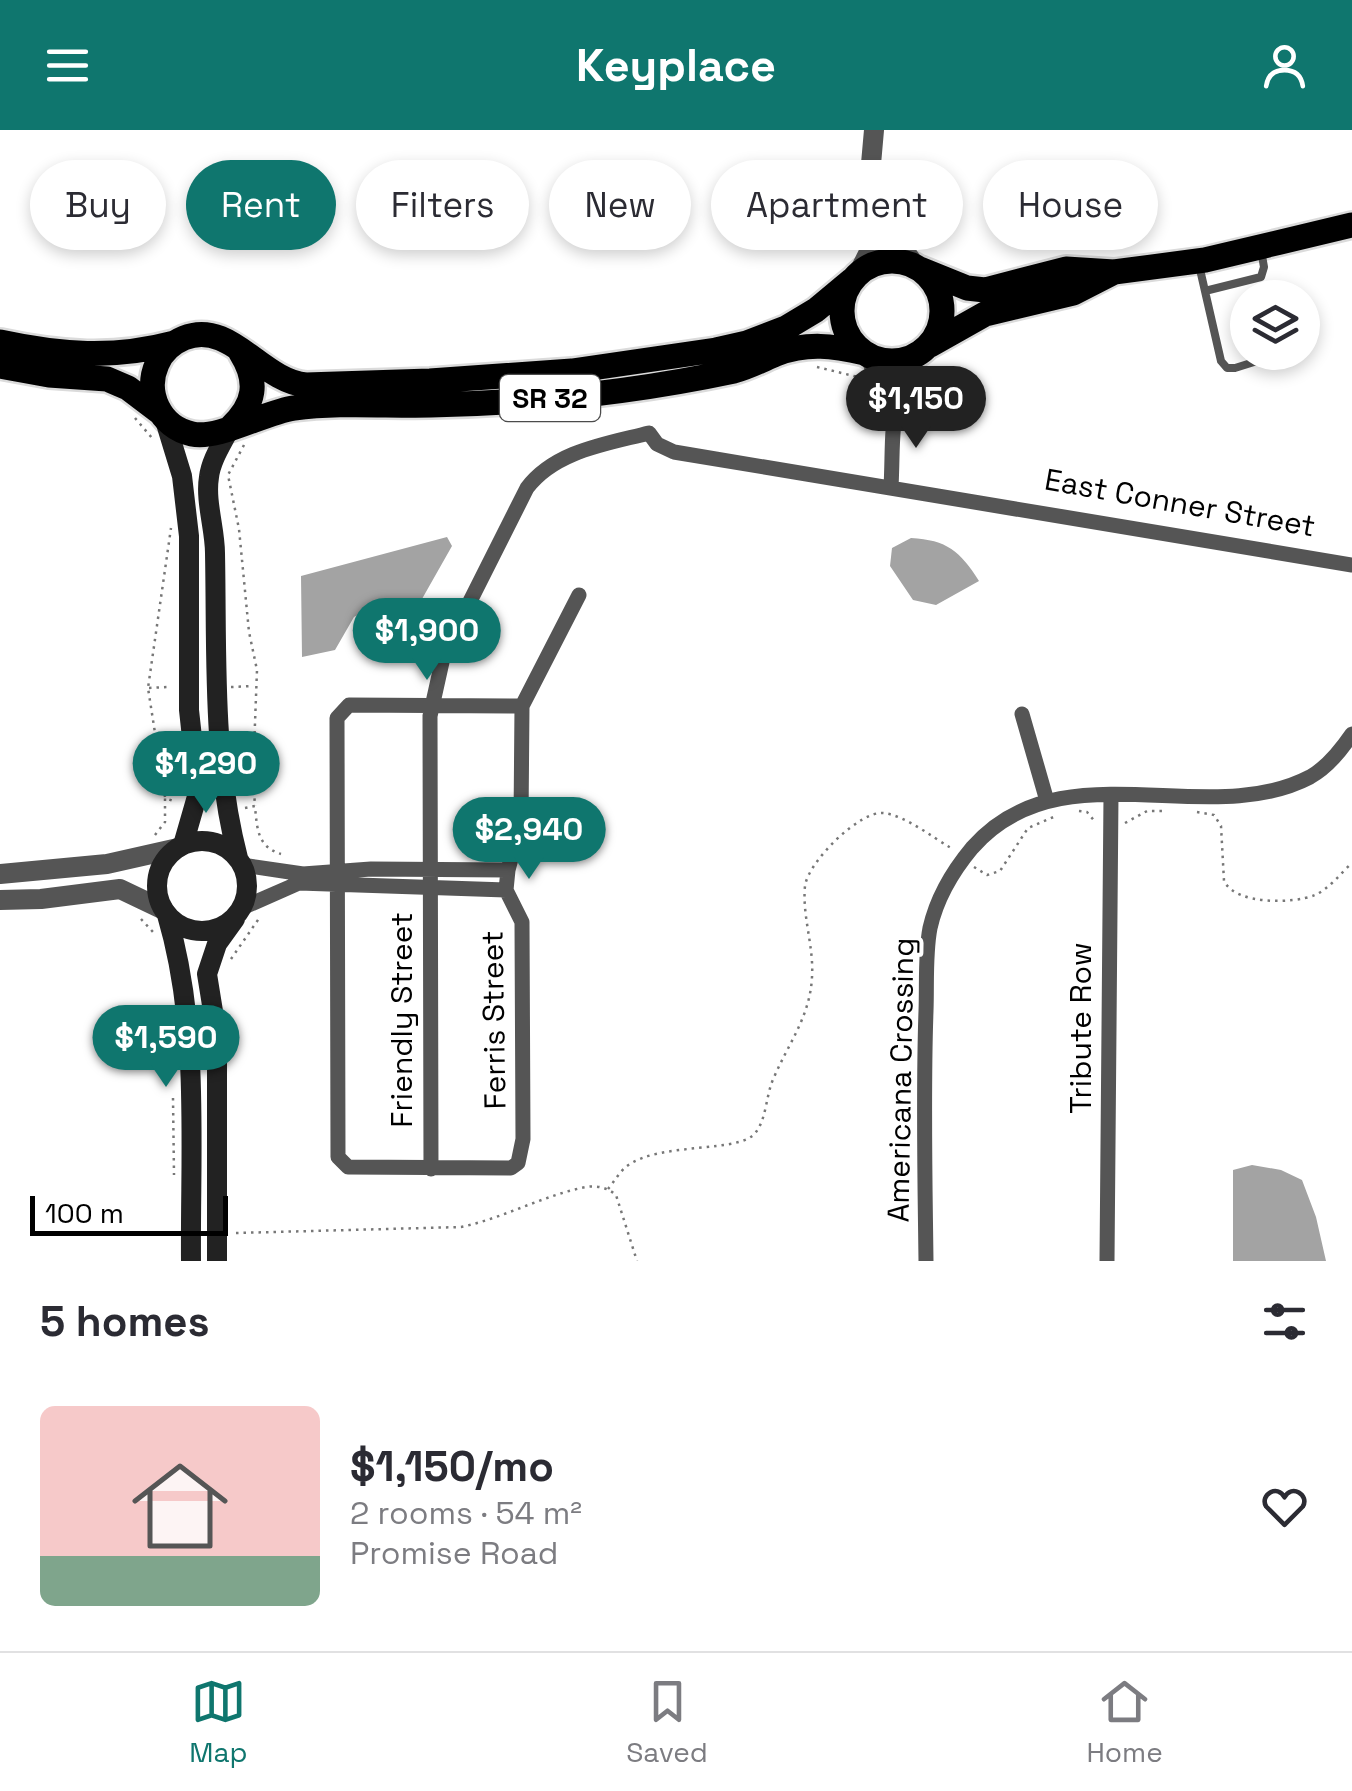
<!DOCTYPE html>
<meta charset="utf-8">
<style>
:root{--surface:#fff;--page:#f2f2f3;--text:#2b2b33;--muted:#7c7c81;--line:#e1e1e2;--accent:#0f766e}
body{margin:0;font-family:"Space Grotesk",sans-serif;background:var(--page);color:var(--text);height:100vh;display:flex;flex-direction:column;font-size:38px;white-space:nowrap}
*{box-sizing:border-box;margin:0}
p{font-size:32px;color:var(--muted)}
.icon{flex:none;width:55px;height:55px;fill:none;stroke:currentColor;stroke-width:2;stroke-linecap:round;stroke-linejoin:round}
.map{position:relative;height:1131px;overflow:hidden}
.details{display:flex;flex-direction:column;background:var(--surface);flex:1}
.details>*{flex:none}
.top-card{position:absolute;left:30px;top:30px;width:1292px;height:90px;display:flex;gap:20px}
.fabs{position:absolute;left:1230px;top:150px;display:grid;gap:20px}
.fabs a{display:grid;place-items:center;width:90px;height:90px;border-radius:50%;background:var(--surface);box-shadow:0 5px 15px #0003;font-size:50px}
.scale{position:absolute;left:30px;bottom:25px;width:198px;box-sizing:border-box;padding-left:10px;border:5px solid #000;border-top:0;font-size:28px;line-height:35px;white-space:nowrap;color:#000;-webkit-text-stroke:8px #fff;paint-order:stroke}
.price{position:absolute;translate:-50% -85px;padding:0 22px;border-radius:35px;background:var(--accent);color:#fff;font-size:32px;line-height:65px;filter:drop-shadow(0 2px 5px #0008)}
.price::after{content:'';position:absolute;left:50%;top:60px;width:30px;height:22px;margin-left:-15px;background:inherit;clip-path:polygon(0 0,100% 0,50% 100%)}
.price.selected{background:#222;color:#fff}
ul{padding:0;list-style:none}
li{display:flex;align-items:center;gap:30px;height:250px;padding:0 40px}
li span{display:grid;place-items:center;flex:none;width:280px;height:200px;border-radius:15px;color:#555}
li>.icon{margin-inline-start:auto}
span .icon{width:120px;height:120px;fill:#fffc;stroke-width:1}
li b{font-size:42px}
h2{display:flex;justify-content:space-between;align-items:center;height:120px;padding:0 40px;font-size:42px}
.chip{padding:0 35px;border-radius:45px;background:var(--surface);box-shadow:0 5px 15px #0003;font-size:35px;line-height:90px}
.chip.selected{background:var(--accent);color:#fff}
header{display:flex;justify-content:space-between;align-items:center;height:130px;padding:0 40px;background:var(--accent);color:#fff;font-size:45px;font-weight:700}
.tabs{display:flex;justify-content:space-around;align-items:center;height:140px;border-top:2px solid var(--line);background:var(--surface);font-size:28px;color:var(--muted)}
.tabs a{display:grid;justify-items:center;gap:5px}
.tabs .selected{color:var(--accent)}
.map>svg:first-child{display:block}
</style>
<header><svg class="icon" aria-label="menu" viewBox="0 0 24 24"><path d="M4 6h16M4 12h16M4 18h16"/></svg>Keyplace<svg class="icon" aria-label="person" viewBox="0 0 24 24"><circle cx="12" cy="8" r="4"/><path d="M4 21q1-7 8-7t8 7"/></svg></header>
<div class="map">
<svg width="1352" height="1131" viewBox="0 0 1352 1131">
<rect width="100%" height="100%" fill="#fff"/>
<!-- water -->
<path fill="#a3a3a3" d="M447,407L452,416L418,476L370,479L354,487L335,520L302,527L301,446Z
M911,408C947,410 960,421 979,451L936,475L913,470L890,436L892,418Z
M1252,1035L1281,1040L1302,1050L1316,1087L1326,1131H1233V1040Z"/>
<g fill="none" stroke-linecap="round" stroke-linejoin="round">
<!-- primary casing -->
<g stroke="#dbdbdb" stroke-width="30">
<path id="primary" d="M842 181a50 50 0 1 1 100 0a50 50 0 1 1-100 0Z
M920,139L967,158L985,160L1066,139L1114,142L1205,130L1352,95
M852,150L816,180L786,198L747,213L716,220L572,241L430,251L306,255C261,251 230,189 184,208C172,213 162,222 157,234C144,263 160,297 192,304C218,310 265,282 294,278C340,272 386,276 431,275C533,273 635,262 734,241C749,237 762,230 776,224C808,212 833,216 865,223
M0,212C60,225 114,229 174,213
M930,215L985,184L1073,163L1114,142
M0,236L49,245L107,249L128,258L161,283
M231,297C255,274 259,252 241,223"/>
</g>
<!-- path -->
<path stroke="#777" stroke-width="2.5" stroke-dasharray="2.5 5" stroke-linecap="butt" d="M817,237L858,247L869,269
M135,288L152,308
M244,315L228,345L239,399L249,502L257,540L253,646L255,676
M231,557L253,556
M149,558L168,557
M165,667L148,558L171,398
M245,678L255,676C257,700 258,717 281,724
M1079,681L1087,682L1096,693
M1197,682L1214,685L1221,696L1224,751C1236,775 1293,774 1315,765C1329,759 1341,743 1352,733
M1125,693L1147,681H1164
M155,705L165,692V668L176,672
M974,737L987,745L1000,741L1028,698L1056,686
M141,789L153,802
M231,829L260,787
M173,968L174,1045
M608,1059C614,1052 620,1041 627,1036C661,1011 741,1024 756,1002C766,989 766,968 772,952C787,915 810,888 812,847C814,816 802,786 805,756C808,732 860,680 884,683C906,686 932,707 951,718
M236,1103L461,1097C504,1088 544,1065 586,1057C597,1055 608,1058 616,1065L637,1131"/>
<!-- service -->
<path stroke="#555" stroke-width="8" d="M1199,135L1221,231L1227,238H1235L1286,222
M1205,161L1261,147L1264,137L1261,120"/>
<!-- minor -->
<path stroke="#555" stroke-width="15" d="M866,224L892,284
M891,358C894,298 887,274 922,221
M522,576L349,575L337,588L338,1027L348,1037L511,1038L518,1033L523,1009L522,792L506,760L508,740L521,691L522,576L579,465
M1022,584L1047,671
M242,735L303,744L371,739L508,740
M242,778L299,753L506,760
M431,1039L430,586L444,523L527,358C555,321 606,314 649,303L657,314L674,322L1352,435
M926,1131C925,1048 923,964 926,881C927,854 925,824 930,798C937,767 952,742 972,718C1061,616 1207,701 1310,647C1328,637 1341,620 1352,604
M1107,1131L1111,665"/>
<!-- tertiary -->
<path stroke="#555" stroke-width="20" d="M874,0L871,34L879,84L916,137
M858,144L871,118L879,84
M0,744L107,734L178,718
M0,770L41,769L120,759L164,780"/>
<!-- secondary -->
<path stroke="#222" stroke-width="20" d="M164,287L182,346L189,406V580L198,663L183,715
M230,298C222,314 211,330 209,347C205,371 215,399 215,423C217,527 212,628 238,728
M157 756a45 45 0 1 1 90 0a45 45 0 1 1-90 0Z
M167,785C200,897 190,1015 191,1131
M217,1131V906L207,844L217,814L235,789"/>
<!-- primary -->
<use href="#primary" stroke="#000" stroke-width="25"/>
</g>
<g text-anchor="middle" stroke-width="8" stroke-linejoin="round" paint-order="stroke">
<!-- shield labels -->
<rect fill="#fff" stroke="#4c4c4c" stroke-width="2.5" x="500" y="245" width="100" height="46" rx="8"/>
<g font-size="28" font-weight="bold" fill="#000">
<text x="550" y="278">SR 32</text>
</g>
<!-- street labels -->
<g font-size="30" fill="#000" stroke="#fff">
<text transform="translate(1180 373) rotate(10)" y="10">East Conner Street</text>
<text transform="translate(402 890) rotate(-90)" y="10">Friendly Street</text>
<text transform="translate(494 890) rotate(-91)" y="10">Ferris Street</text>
<text transform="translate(1081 898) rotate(-90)" y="10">Tribute Row</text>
<text transform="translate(901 950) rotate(-89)" y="10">Americana Crossing</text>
</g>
</g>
</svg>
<div class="fabs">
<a><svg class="icon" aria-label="layers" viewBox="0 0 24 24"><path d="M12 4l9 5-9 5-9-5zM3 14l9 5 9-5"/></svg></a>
</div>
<div class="scale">100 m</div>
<b class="price selected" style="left:916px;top:321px">$1,150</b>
<b class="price" style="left:427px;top:553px">$1,900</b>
<b class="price" style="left:206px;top:686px">$1,290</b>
<b class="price" style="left:529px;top:752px">$2,940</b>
<b class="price" style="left:166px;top:960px">$1,590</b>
<div class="top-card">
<a class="chip">Buy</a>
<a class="chip selected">Rent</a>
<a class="chip">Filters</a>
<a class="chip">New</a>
<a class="chip">Apartment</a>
<a class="chip">House</a>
</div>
</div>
<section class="details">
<h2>5 homes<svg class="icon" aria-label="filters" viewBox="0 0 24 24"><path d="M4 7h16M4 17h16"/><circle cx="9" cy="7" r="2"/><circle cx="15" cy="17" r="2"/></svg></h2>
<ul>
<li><span style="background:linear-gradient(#f6c9c9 75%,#7fa58c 0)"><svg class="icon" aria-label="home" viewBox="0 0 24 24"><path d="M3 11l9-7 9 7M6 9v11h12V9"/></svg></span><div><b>$1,150/mo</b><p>2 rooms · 54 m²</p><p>Promise Road</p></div><svg class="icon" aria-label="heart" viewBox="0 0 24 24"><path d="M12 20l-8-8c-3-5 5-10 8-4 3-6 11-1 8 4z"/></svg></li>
</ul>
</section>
<nav class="tabs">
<a class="selected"><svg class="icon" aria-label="map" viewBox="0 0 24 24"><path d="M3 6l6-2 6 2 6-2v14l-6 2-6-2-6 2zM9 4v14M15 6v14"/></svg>Map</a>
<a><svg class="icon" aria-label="saved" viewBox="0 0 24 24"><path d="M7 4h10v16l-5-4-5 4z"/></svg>Saved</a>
<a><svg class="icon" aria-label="home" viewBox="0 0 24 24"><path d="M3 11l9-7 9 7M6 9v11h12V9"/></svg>Home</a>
</nav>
